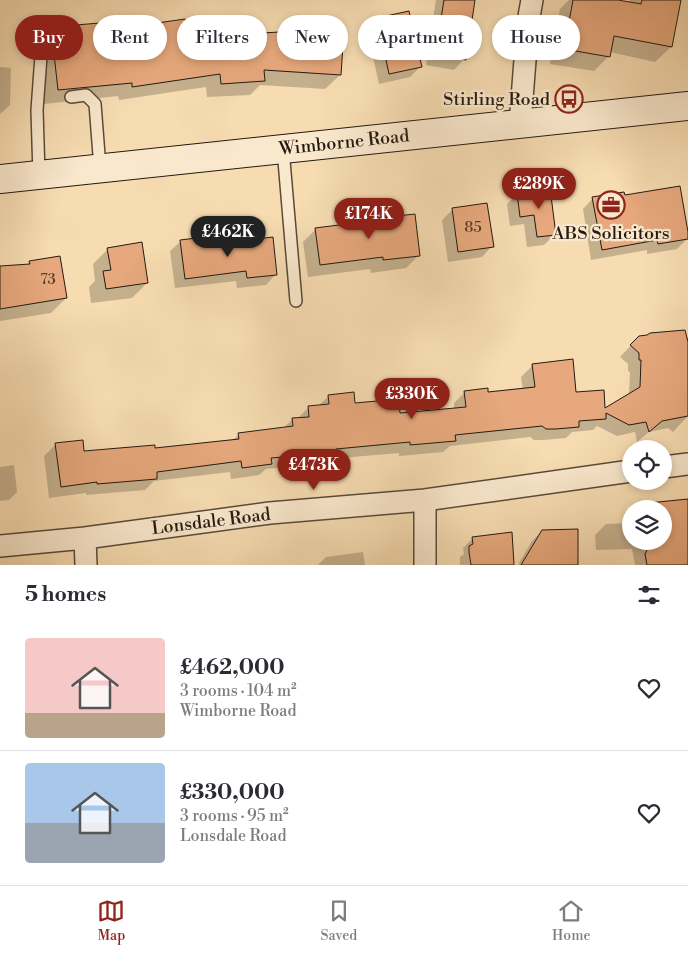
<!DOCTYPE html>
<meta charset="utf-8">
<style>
:root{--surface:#fff;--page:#f7f7f7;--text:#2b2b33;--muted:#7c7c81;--line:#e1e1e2;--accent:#8f2418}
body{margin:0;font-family:"Libre Bodoni",serif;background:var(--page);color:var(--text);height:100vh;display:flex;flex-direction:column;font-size:19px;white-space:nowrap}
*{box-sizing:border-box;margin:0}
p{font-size:16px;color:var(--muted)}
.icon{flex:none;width:28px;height:28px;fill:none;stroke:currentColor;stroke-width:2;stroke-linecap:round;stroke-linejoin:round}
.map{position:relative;height:565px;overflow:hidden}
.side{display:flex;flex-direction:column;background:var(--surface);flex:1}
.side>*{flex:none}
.guide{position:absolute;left:15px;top:15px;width:659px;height:45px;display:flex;gap:10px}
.fabs{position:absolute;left:622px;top:440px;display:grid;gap:10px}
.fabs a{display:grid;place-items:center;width:50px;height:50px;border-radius:50%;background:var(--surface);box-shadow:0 2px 8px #0003;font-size:25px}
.price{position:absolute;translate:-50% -42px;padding:0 11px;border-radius:18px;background:var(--accent);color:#fff;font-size:16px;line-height:32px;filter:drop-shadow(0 1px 2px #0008)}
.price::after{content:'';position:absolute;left:50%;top:30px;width:15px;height:11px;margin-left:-8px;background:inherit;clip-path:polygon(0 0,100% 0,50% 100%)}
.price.current{background:#222;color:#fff}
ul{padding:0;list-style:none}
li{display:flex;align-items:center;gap:15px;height:125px;padding:0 25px}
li+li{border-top:1px solid var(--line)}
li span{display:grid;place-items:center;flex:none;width:140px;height:100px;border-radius:5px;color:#555}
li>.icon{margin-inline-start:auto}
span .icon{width:60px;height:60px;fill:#fffc;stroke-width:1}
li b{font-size:21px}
h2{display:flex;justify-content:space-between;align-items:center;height:60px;padding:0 25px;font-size:21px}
.pill{padding:0 18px;border-radius:22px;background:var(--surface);box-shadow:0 2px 8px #0003;font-size:18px;line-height:45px}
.pill.current{background:var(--accent);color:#fff}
.tab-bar{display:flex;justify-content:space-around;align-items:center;height:70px;border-top:1px solid var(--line);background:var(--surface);font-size:14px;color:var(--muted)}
.tab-bar a{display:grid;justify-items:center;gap:2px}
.tab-bar .current{color:var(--accent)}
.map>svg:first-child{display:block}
</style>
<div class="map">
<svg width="688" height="565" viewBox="0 0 688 565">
<rect width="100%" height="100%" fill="#f7dcb2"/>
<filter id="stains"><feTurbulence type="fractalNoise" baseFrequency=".004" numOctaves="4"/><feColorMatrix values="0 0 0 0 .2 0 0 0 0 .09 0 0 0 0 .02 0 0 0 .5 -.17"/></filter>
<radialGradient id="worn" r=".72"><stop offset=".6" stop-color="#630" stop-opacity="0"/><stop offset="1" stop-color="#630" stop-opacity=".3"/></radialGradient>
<!-- shadow -->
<path fill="#0003" d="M436,0H474L464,59L454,70L426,65Z
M569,0H610L630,3V0H680L671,47L655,62L610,52L609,56L594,71L550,64L560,9Z
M378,19L420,67L410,77L379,84L367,30Z
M52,28L187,38L275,34L281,28L340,75L325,89L260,85L250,95L207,97L206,87L119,100L118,96L44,104L38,42Z
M0,67L11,68L10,105L0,114Z
M517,194L555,234L544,245L527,247L524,224L510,226L507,204Z
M624,196L688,238L677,249L647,254V250L591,260L583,209L593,198Z
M453,209L492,246L482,257L448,262L442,220Z
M376,222L419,255L406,268L371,273L370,269L308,277L303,242L316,229Z
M181,241L213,245L276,274L266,285L237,288L236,281L175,288L170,251Z
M108,249L147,283L132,298L91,303L89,287L95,281L93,264Z
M30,262L66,298L51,313L0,321V267L26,265Z
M639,337H688V416L673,432L668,428L649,432L637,442L635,432L617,436L597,426L593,430L572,432L566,438L544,440H534L530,437L450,446L443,452L399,456V453L329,459L324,464L266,469L259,475L231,479L230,472L154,481L145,490L86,495V493L49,498L44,456L56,444L83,452L154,450L232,441L239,434L283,428L293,419H297L309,407L318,406L329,396L354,404L399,414L454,409V403L465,392L487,393L523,390L521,377L533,365L575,394L604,410L629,395L630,372L628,371V364L620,357Z
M14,465L17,492L9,500L0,501V467Z
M688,500V565H635L632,549L596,550L595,535L606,524L631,523V541H664V509H643L648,504Z
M542,531L577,565H518L532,541Z
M472,539L512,565H460V557L464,554L463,548Z
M363,552L365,565H318L326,557Z"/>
<!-- building -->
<path fill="#e6a87c" stroke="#241a11" d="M444,0H475L466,60L435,55Z
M573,0H618L641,4L642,0H681L672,47L614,36L610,57L564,49Z
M409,11L422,67L389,74L377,18Z
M185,19L188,37L280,32V27L344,30L341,75L264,70L265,81L221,84L220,74L132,87V83L58,90L51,27L100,23L101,31Z
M680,186L688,232V239L658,244L657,240L602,250L592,197L624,192L625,195Z
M550,188L556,235L537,237L534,215L520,217L517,193Z
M487,203L494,247L458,252L452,208Z
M415,214L420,256L383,260V257L320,265L315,228L378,220V218Z
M213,236L214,244L273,237L277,275L247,278L246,271L185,279L180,240Z
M142,242L148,283L106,289L103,271L111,270L107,248Z
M60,256L67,298L0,309V266L30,264L29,261Z
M685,330L688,342V416L662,421L649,432L646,422L629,425L606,413V419L579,421V427L556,429H546L542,426L455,435L456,441L410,445V442L336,449V453L271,458L272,464L242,468L241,461L157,472V479L97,484V482L61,487L55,443L83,440L84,451L155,445V448L239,439L238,433L293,426L292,418L309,417L308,406L329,404L328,395L354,392L355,403L399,399L400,413L466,407L464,391L488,388V392L535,387L532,364L573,359L576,392L604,390L605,408L640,387L641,360H639V353L630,345L639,336L647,335L650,333Z
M688,499V565H647L645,554L652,541H664V509H649L648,503Z
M578,529V565H521L542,530Z
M512,532L514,565H471L469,552V546L473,544L472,537Z"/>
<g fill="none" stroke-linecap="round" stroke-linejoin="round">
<!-- lane casing -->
<g stroke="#594a39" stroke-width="14">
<path id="lane" d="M29,31L37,41L41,56L37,110L39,175
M71,97L86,95L95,104L100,168
M283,149L296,301"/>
</g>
<!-- street casing -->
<g stroke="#594a39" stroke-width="24">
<path id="street" d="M520,124L528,22L532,0
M664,467L688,464
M85,538L86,565
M0,546L85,538L270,513L425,500L631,471
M425,565V500"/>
</g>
<!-- secondary casing -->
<g stroke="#241a11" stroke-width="30">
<path id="secondary" d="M0,179L688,106"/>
</g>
<!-- lane -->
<use href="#lane" stroke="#fae8cd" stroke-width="11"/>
<!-- street -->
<use href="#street" stroke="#fae8cd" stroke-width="21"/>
<!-- secondary -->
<use href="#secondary" stroke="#fae8cd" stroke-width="28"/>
</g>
<!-- icons -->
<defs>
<g id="bus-ring" transform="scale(1.4375)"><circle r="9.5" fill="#fae8cd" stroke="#8f2418" stroke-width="1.5"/><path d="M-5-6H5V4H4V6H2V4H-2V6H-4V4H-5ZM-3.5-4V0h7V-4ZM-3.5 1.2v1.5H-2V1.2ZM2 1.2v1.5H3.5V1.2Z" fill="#8f2418"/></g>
<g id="office-ring" transform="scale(1.4375)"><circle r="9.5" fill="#fae8cd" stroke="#8f2418" stroke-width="1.5"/><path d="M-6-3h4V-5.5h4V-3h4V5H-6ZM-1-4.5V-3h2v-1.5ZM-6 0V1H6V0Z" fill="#8f2418"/></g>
</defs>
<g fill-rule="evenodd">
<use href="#bus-ring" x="569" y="99"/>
<use href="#office-ring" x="611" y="205"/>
</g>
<g text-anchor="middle" stroke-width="4.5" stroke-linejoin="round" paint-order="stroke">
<!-- number labels -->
<g font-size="15" fill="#543e2c">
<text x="473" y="232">85</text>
<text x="48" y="284">73</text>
</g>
<!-- poi labels -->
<g font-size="18" fill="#241a11" stroke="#fae8cd" text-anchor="end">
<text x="550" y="105">Stirling Road</text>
<text x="611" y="239" text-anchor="middle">ABS Solicitors</text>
</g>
<!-- street labels -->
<g font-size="18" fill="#241a11" stroke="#fae8cd">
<text transform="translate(344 142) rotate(-6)" y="6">Wimborne Road</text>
<text transform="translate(211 521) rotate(-7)" y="6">Lonsdale Road</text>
</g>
</g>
<rect width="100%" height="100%" filter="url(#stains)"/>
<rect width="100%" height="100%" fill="url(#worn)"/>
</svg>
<div class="fabs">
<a><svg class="icon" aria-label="locate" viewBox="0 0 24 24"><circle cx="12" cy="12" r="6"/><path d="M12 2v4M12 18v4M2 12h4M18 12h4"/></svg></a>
<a><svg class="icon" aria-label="layers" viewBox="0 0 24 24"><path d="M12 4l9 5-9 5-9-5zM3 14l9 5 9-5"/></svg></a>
</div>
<b class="price" style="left:539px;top:210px">£289K</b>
<b class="price" style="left:369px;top:240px">£174K</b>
<b class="price current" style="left:228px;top:258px">£462K</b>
<b class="price" style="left:412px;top:420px">£330K</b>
<b class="price" style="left:314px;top:491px">£473K</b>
<div class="guide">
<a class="pill current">Buy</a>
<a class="pill">Rent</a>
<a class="pill">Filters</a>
<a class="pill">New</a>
<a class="pill">Apartment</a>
<a class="pill">House</a>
</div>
</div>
<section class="side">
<h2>5 homes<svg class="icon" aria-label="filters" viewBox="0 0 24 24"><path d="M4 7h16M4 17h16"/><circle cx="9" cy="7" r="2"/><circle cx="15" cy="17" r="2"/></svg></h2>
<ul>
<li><span style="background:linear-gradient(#f6c9c9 75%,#b9a48a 0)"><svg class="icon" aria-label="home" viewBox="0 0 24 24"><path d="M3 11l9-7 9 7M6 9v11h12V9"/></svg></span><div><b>£462,000</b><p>3 rooms · 104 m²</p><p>Wimborne Road</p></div><svg class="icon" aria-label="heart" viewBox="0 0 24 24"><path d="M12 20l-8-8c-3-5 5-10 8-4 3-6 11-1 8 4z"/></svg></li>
<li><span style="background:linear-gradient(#a9c7e8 60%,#9aa5b1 0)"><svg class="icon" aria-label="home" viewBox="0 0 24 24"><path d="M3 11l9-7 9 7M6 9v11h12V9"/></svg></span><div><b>£330,000</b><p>3 rooms · 95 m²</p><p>Lonsdale Road</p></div><svg class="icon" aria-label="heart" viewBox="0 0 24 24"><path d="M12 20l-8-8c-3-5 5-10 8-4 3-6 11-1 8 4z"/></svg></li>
</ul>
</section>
<nav class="tab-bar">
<a class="current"><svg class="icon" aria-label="map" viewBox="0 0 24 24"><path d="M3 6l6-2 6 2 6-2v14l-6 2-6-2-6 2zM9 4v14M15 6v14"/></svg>Map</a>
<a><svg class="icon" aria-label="saved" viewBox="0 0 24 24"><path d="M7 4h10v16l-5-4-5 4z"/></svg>Saved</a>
<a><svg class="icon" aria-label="home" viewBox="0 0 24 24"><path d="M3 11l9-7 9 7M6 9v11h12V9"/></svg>Home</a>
</nav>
